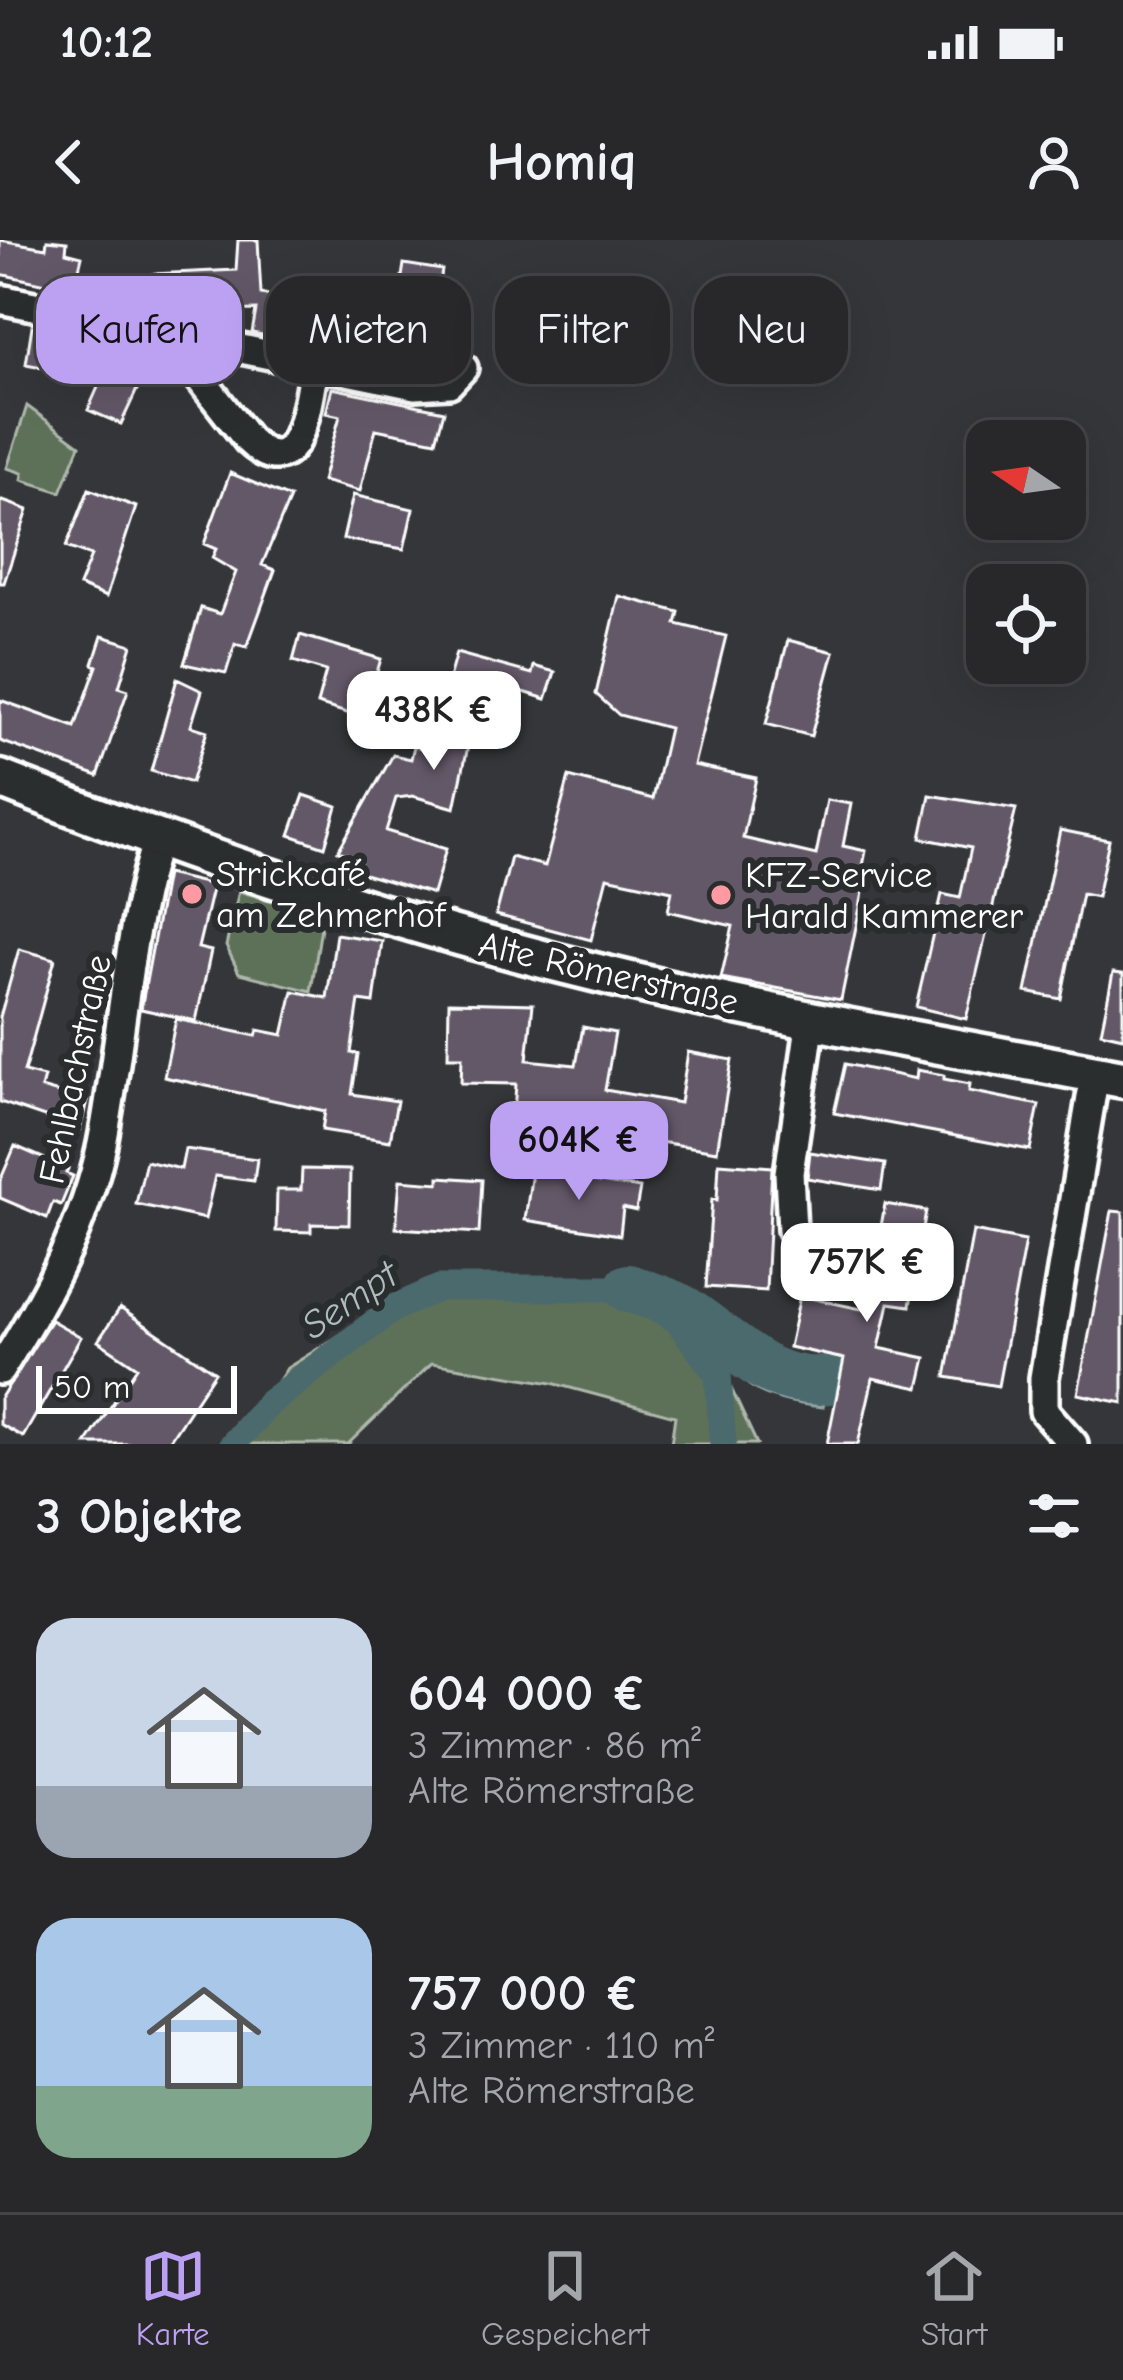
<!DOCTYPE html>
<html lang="de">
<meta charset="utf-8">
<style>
:root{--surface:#28282b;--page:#343437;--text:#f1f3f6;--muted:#a5a6a9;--line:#444447;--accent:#bca0f2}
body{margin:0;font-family:"Comic Neue",sans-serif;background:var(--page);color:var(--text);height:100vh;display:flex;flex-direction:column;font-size:45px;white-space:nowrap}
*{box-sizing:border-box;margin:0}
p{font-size:39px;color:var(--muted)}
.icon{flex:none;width:66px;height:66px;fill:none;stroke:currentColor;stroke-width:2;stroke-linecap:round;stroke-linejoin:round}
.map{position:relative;height:1204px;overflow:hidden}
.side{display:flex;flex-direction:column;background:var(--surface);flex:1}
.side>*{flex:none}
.top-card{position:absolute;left:36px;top:36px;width:1053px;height:108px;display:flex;gap:24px}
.needle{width:78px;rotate:283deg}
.buttons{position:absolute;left:966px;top:180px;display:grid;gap:24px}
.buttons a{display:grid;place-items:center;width:120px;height:120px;border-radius:24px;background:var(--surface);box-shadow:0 12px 48px #0002,0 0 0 3px var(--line);font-size:60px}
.scale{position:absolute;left:36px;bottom:30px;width:201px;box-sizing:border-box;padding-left:12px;border:6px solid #fff;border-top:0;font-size:33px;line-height:42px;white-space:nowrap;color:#fff;-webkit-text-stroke:9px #2a2d2e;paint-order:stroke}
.price{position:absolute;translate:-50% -102px;padding:0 27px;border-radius:24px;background:#fff;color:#222;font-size:39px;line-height:78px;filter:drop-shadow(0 3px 6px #0008)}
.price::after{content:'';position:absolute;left:50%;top:72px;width:36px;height:27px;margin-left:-18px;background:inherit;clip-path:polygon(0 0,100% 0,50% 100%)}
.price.current{background:var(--accent);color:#111}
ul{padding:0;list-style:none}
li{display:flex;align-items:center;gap:36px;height:300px;padding:0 36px}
li span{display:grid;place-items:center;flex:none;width:336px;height:240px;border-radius:36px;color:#555}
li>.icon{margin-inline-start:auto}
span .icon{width:144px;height:144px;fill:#fffc;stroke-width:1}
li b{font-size:51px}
h2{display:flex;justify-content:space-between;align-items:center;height:144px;padding:0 36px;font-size:51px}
.chip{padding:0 42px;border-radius:36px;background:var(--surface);box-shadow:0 12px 48px #0002,0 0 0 3px var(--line);font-size:42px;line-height:108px}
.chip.current{background:var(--accent);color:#111}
.status{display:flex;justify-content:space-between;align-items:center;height:84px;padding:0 60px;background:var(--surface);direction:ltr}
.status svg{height:33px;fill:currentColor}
header{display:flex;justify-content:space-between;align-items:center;height:156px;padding:0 36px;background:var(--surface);font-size:54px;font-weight:700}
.menu{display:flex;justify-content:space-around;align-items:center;height:168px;border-top:3px solid var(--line);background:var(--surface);font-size:33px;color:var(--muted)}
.menu a{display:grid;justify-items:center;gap:6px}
.menu .current{color:var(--accent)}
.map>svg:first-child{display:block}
</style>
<div class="status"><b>10:12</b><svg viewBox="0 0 49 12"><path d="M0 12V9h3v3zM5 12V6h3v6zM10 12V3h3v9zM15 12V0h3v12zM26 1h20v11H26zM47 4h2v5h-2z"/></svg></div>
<header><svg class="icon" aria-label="back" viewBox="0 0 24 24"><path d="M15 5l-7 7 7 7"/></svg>Homiq<svg class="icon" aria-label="person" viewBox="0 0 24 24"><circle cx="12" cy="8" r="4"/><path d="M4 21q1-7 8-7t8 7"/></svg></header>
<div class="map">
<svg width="1123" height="1204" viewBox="0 0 1123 1204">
<rect width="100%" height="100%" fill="#353639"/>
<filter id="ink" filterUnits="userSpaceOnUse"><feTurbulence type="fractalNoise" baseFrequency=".00833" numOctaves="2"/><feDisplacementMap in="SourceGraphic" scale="24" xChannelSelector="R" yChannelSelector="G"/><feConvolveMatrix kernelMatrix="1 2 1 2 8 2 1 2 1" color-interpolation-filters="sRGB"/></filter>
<g filter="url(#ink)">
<!-- green -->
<path fill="#5d7059" stroke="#aeb8ac" stroke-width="3" d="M27,166L80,205L61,252L22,240L23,233L7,228Z
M239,651L319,675L322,681L311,751L239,733L226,706Z
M625,1038L688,1056L757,1204H671L675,1176L552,1143L432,1123L348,1204H237L287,1128L396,1060Z"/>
<!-- water -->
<path fill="#4c6a6d" stroke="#94a6a7" stroke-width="3" d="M685,1071L712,1074L782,1118L834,1120L823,1167C736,1158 737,1132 685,1071Z"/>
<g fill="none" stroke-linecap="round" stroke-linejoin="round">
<!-- shore -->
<path stroke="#b7c3c5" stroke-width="3" d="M752,1117L779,1130L813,1133L814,1151L777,1149L744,1126L745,1118Z"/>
<!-- canal -->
<path stroke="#4c6a6d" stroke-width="27" d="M233,1204L269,1163L394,1068L439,1048H628L678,1081L718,1135L723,1204"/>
<!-- river -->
<path stroke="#4c6a6d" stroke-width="48" d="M628,1048C645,1054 665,1059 681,1068C733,1100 763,1146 829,1140"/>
</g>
<!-- building -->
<path fill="#635867" stroke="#fff" stroke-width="3" d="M0,0L46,8L47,0L67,2L66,12L82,16L74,50L0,34Z
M238,0H258L261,54L286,59L278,98L252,93L256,70L155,73L153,34L236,30Z
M404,24L442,30L437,61L399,56Z
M344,60L425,95L412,126L387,121L329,96Z
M32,86L75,94L73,103L148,126L121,184L88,170L99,145L67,139L68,132L26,124Z
M332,148L444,171L436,201L376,189L360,251L322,241L340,176L326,173Z
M230,233L290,258L262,325L275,330L247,407L235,404L226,433L184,424L201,368L220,374L236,332L212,318L216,309L204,304Z
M89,249L136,267L106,357L79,346L91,316L66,307Z
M353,255L413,269L404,309L343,299Z
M0,260L28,270L4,343H0Z
M619,356L679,372L676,384L726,396L694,525L756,538L743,598L816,615L827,560L851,564L843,606L866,611L863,626L868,628L841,760L721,738L733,686L668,671L672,651L607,637L591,700L496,675L511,617L545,626L569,537L653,559L669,488L619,475L596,454Z
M300,395L381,419L363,478L317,464L326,431L293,421Z
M102,396L132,405L119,447L128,450L98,536L0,501V460L75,487L97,426L93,424Z
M788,400L834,412L811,496L766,484Z
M456,413L532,434L534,426L555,432L546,459L505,446L504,483L476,468L455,568L413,556L396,558L386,591L446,609L433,654L357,632L361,619L338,611L393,515L411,519L414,506L429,510Z
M177,439L202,451L191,486L207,491L191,543L151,531Z
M304,555L337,566L325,607L290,595Z
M930,555L1016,569L966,779L916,767L942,654L960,658L971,608L921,598Z
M1060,590L1109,600L1097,657L1082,654L1061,759L1026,752Z
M166,634L213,645L198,708L211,711L196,781L141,769Z
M336,694L382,701L374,763L359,761L351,813L358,814L352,854L397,861L390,901L322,890L325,871L164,837L176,779L256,796L258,790L283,795L293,751L327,758Z
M19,709L55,719L24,832L44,837L41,848L87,861L80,889L0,862V777Z
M1113,733L1123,734V797L1101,792Z
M449,762L533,764L527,820L576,825L583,787L615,793L605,850L680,863L688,812L732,820L717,911L615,895L614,902L533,888L531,928L510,927L516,844L461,843L462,817H448Z
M845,824L916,839L917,830L944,835V839L970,844L969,851L1039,865L1030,910L834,873Z
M15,906L68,929L66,933L73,936L61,965L53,962L47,978L0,958V941Z
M185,909L257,919L254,941L215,936L205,979L136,964L146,921L181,929Z
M810,912L885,924L881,950L807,938Z
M719,923L772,927L766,1051L706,1047L712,959L717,960Z
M302,929L350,930L349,985L311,984V992L276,991L277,950H301Z
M532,932L640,948L636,971L623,968L620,995L525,980Z
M439,937L482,940L479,993L396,988L400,940L439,943Z
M885,964L926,971L910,1066L889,1063L879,1108L926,1118L919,1148L873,1138L858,1204H827L844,1119L789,1107L800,1056L866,1070Z
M1112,971L1123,972V1163L1078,1154Z
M973,991L1025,1001L998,1146L946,1137Z
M120,1068L215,1132L167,1204H86L137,1127L98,1101Z
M51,1080L81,1097L23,1197L0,1184V1159Z"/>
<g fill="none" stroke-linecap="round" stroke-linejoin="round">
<!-- minor casing -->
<g stroke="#fff" stroke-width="36">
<path id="minor" d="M0,59L415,145L449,143L463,128
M166,95L248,200C300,250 307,163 314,127
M792,990L789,933L811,779
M0,1130C44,1060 85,986 102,904C121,808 127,688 158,597
M1073,1204L1044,1171V1138L1095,834"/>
</g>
<!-- major casing -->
<g stroke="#fff" stroke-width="45">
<path id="major" d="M0,539C199,618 406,687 614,737C782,778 954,807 1123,839"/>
</g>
<!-- minor -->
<use href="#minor" stroke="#2a2d2e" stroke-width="27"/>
<!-- major -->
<use href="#major" stroke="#2a2d2e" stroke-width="36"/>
</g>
</g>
<!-- markers -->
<g fill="#ff9aa2" stroke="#2a2d2e" stroke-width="4.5">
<circle cx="192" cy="654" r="12"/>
<circle cx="721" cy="655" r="12"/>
</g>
<g text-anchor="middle" stroke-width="12" stroke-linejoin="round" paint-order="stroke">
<!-- poi labels -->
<g font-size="36" fill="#fff" stroke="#2a2d2e" text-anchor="start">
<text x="216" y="646">Strickcafé<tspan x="216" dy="41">am Zehmerhof</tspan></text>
<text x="745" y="647">KFZ-Service<tspan x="745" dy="41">Harald Kammerer</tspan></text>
</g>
<!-- street labels -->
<g font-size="36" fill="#fff" stroke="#2a2d2e">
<text transform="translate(609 732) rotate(13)" y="13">Alte Römerstraße</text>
<text transform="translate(74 829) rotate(-78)" y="13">Fehlbachstraße</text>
</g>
<!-- water labels -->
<g font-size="39" font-style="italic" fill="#aebcbd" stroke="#2a2d2e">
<text transform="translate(349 1059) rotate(-34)" y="14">Sempt</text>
</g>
</g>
</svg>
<div class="buttons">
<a><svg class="needle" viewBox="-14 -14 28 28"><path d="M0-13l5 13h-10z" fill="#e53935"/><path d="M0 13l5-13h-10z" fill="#a5a6a9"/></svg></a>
<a><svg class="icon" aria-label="locate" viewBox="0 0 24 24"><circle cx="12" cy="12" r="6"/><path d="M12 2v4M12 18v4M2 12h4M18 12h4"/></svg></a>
</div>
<div class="scale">50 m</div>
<b class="price" style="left:434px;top:533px">438K €</b>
<b class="price current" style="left:579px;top:963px">604K €</b>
<b class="price" style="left:867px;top:1085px">757K €</b>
<div class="top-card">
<a class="chip current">Kaufen</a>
<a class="chip">Mieten</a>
<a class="chip">Filter</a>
<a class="chip">Neu</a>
</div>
</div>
<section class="side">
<h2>3 Objekte<svg class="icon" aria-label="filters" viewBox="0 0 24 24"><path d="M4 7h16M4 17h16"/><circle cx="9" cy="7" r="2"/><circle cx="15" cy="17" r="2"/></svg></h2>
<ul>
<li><span style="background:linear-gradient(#c9d6e8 70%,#9aa5b1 0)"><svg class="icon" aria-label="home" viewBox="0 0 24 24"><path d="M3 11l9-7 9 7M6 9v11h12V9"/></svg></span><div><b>604 000 €</b><p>3 Zimmer · 86 m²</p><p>Alte Römerstraße</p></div></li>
<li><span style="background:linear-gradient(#a9c7e8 70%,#7fa58c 0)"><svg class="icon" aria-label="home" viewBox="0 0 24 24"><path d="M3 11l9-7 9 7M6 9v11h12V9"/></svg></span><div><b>757 000 €</b><p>3 Zimmer · 110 m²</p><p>Alte Römerstraße</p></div></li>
</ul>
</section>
<nav class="menu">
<a class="current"><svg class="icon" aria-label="map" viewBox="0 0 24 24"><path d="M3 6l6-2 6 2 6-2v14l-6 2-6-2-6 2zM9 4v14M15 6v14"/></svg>Karte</a>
<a><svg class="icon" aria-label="saved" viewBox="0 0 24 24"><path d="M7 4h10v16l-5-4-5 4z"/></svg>Gespeichert</a>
<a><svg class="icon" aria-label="home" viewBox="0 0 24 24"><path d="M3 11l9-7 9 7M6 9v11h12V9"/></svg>Start</a>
</nav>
